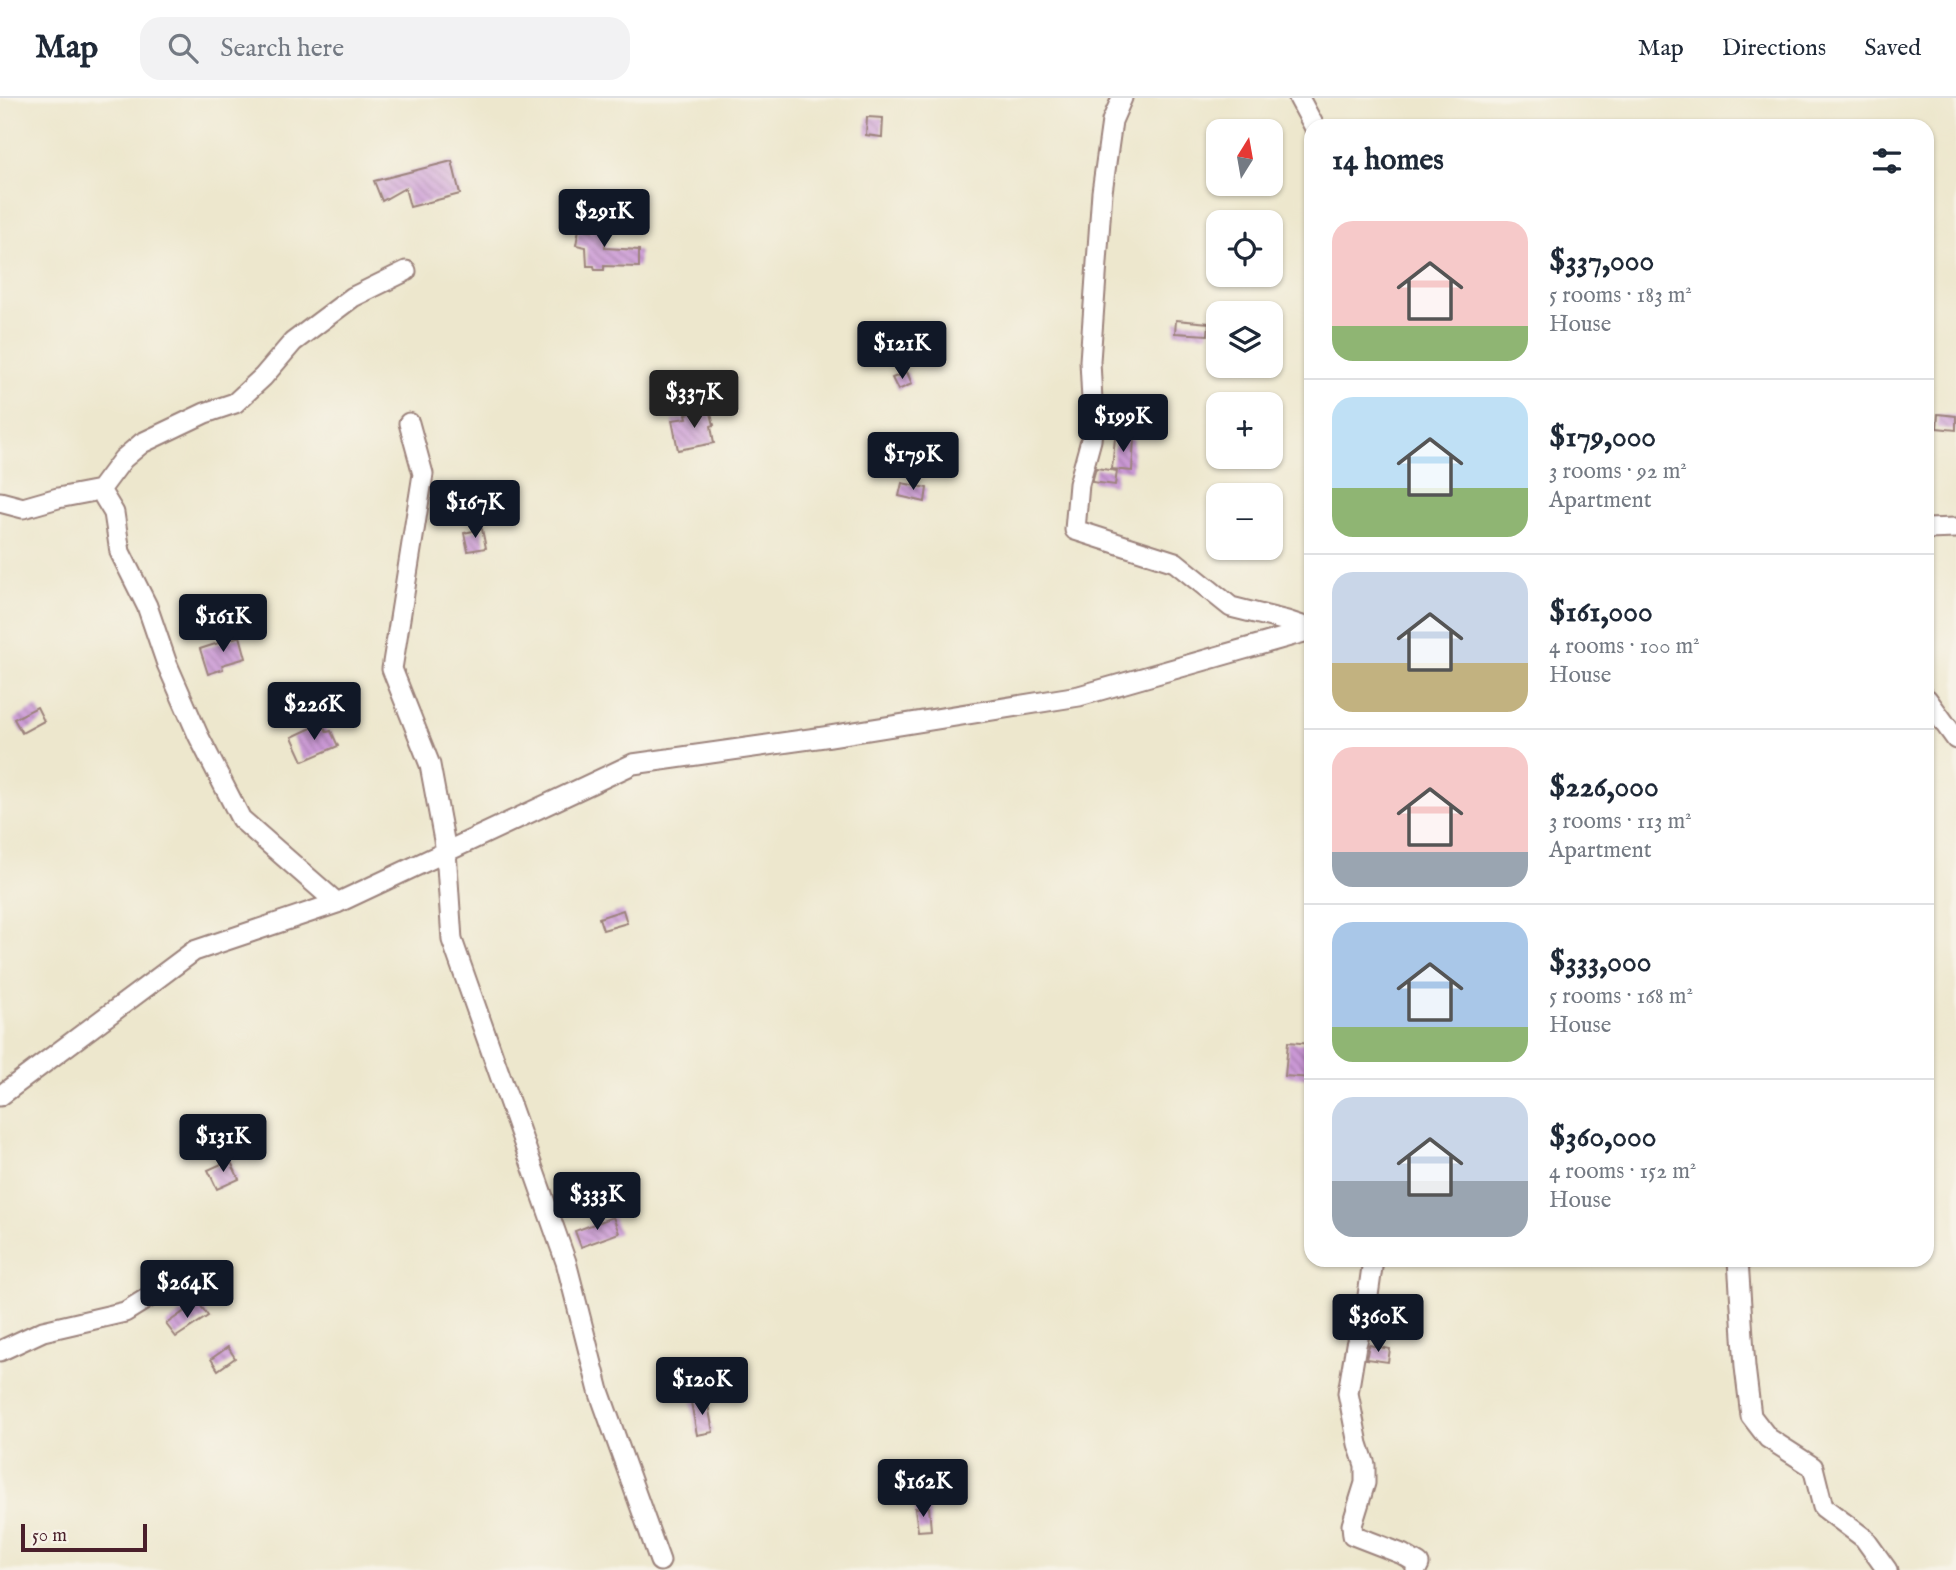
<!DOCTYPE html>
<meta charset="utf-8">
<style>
:root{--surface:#fff;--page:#f2f2f3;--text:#1f2937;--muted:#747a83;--line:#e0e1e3;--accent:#111827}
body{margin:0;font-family:"IM FELL English",serif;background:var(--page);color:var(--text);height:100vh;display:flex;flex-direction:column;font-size:26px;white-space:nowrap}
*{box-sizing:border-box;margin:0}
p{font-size:23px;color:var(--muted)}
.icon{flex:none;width:38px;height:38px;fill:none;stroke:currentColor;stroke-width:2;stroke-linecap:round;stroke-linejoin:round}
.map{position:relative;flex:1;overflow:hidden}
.drawer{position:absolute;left:1304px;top:21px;width:630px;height:1148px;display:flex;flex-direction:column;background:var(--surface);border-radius:21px;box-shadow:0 2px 5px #0004}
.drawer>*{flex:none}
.needle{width:46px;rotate:11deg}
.controls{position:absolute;left:1206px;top:21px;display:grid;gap:14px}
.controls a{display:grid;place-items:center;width:77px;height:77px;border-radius:14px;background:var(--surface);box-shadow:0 2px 5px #0004;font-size:35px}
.scale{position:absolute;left:21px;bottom:18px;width:126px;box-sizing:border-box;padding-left:7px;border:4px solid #4a1f2b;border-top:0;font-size:19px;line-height:24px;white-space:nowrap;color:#4a1f2b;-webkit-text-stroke:5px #f7f3e8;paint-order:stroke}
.price{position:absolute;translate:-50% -60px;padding:0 16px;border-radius:7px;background:var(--accent);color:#fff;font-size:23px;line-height:46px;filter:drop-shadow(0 2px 4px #0008)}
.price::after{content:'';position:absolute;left:50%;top:42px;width:21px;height:16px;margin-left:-10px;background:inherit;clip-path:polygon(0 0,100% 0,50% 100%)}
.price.current{background:#222;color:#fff}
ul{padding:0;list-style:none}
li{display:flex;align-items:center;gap:21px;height:175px;padding:0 28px}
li+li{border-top:2px solid var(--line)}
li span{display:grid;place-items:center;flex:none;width:196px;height:140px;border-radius:21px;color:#555}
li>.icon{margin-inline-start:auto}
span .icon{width:84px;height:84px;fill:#fffc;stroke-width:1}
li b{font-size:30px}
h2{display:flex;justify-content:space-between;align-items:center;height:84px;padding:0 28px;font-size:30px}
header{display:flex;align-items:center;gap:42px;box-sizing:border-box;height:98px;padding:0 35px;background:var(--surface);border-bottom:2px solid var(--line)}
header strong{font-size:33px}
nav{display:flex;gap:38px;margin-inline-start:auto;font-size:24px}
.search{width:490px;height:63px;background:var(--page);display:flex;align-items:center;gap:18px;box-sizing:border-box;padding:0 24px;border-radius:21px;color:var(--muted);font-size:26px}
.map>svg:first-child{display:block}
</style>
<header>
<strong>Map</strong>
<div class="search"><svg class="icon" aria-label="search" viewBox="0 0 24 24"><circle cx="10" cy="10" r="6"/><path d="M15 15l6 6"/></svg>Search here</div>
<nav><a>Map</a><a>Directions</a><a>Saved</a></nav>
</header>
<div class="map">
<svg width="1956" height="1472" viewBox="0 0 1956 1472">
<defs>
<pattern id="building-back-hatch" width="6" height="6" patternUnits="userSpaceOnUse" patternTransform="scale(1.75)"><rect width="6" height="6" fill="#ca98d5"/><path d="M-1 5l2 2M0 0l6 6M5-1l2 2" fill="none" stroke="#a67bad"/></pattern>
</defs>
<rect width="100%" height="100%" fill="#f7f3e8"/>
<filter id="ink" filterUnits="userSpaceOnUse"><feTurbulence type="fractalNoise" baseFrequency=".0143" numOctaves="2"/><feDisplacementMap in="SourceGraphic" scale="14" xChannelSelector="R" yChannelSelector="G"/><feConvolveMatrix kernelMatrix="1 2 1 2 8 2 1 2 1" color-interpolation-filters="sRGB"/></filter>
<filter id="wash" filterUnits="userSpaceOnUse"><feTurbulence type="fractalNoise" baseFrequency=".00686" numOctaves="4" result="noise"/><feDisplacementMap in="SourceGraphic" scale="28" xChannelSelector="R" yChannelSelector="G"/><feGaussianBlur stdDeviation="1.57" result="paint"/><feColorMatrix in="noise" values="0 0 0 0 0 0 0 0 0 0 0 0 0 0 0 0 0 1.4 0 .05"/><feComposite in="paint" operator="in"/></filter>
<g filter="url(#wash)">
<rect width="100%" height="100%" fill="#ede7cd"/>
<g id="blocks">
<!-- building -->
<path fill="url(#building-back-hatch)" d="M867,19L883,20L882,39L866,37Z
M452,63L460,96L410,109L405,90L382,103L374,83Z
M591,120L606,122L605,150L639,152V169L604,168V172H595L594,168H587L586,149L576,147L579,131L592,133Z
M1176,222L1209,225L1208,237L1175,235Z
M907,274L912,286L898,292L892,280Z
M710,311L714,327L711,328L714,345L678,352L672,322L687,320L686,316Z
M1938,316L1956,318V332L1937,330Z
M1115,340L1134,341L1132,373L1112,371Z
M1096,370L1117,373L1115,387L1092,384Z
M902,385L927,390L925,404L899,398Z
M482,431L486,450L468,453L464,435Z
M240,538L246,560L222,567L223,571L208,576L200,551Z
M37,609L44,623L22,635L14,621Z
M322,625L327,634L331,633L338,648L303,663L292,639Z
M623,812L627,825L603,832L599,820Z
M1288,944L1311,946V980L1285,978Z
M230,1062L239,1081L217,1091L208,1072Z
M613,1119L619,1135L581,1149L575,1133Z
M198,1204L208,1218L176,1239L166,1226Z
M1369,1247L1390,1251L1388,1264L1366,1261Z
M228,1249L235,1260L218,1272L211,1261Z
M707,1301L713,1334L697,1337L691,1304Z
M929,1409L931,1432L918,1433L915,1410Z"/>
</g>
</g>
<g filter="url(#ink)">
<use href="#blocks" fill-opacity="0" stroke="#9c837c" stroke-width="2"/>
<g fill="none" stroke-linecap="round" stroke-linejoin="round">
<!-- street casing -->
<g stroke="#9c837c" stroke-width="23">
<path id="street" d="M1122,0L1112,23L1102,94L1090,263L1093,322L1091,342L1079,386L1075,432L1175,464L1231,509L1287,523L1311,531
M1299,0L1314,28
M409,325L423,376L392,571L430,667L446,753L452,842L566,1164L599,1293L660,1463
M100,392L114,415L120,454L147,508L167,566L198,637L241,721L337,805
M0,404L23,410L58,400L100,392L123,361L142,345L205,315L235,305L263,279L293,244L353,199L406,173
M1927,431L1956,430
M1927,601L1956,641
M0,998L194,853L337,805L633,666L824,639L1079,598L1311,532
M1373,1162L1366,1212L1356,1247L1348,1295L1358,1346L1365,1367V1385L1352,1427L1353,1437L1402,1456L1419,1466L1416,1472
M1738,1162L1745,1269L1751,1318L1768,1340L1813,1369L1823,1409L1864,1440L1887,1472
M0,1253L43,1233L125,1214L154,1196"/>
</g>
<!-- street -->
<use href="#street" stroke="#fff" stroke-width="19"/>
</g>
</g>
</svg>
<div class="controls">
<a><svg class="needle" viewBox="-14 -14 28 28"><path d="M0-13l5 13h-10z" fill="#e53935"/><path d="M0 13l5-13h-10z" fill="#747a83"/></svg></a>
<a><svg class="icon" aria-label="locate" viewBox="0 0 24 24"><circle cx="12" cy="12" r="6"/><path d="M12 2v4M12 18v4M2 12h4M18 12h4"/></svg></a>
<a><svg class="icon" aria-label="layers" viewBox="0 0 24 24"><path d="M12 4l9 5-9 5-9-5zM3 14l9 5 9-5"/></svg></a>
<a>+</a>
<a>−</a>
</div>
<div class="scale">50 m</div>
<b class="price" style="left:604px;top:151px">$291K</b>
<b class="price" style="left:902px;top:283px">$121K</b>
<b class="price current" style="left:694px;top:332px">$337K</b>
<b class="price" style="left:1123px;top:356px">$199K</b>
<b class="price" style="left:913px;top:394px">$179K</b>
<b class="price" style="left:475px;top:442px">$167K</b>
<b class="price" style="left:223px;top:556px">$161K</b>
<b class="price" style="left:314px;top:644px">$226K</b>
<b class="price" style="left:223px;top:1076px">$131K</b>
<b class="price" style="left:597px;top:1134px">$333K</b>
<b class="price" style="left:187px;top:1222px">$264K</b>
<b class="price" style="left:1378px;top:1256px">$360K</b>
<b class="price" style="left:702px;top:1319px">$120K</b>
<b class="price" style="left:923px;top:1421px">$162K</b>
<section class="drawer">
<h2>14 homes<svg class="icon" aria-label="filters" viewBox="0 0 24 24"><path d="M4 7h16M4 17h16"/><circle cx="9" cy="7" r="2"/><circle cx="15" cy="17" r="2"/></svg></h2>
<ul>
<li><span style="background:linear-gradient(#f6c9c9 75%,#8fb573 0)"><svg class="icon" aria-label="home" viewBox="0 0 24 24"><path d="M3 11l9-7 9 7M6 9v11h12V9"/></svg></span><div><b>$337,000</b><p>5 rooms · 183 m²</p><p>House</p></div></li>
<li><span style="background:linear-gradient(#bfe0f5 65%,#8fb573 0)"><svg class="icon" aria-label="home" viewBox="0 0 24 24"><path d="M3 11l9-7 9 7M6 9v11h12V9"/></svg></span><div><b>$179,000</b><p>3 rooms · 92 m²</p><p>Apartment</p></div></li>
<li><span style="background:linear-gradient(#c9d6e8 65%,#c2b280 0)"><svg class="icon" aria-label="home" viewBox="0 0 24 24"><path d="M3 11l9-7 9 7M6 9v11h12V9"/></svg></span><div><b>$161,000</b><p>4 rooms · 100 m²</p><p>House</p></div></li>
<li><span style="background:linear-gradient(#f6c9c9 75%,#9aa5b1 0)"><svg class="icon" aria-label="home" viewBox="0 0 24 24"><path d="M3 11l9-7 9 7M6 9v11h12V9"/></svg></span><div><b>$226,000</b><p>3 rooms · 113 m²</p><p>Apartment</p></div></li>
<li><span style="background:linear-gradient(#a9c7e8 75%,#8fb573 0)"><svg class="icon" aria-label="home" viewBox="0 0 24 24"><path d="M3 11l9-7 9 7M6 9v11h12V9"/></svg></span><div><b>$333,000</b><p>5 rooms · 168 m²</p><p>House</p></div></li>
<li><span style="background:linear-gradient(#c9d6e8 60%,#9aa5b1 0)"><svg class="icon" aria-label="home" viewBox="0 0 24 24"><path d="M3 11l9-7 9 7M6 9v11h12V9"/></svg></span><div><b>$360,000</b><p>4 rooms · 152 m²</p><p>House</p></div></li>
</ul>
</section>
</div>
